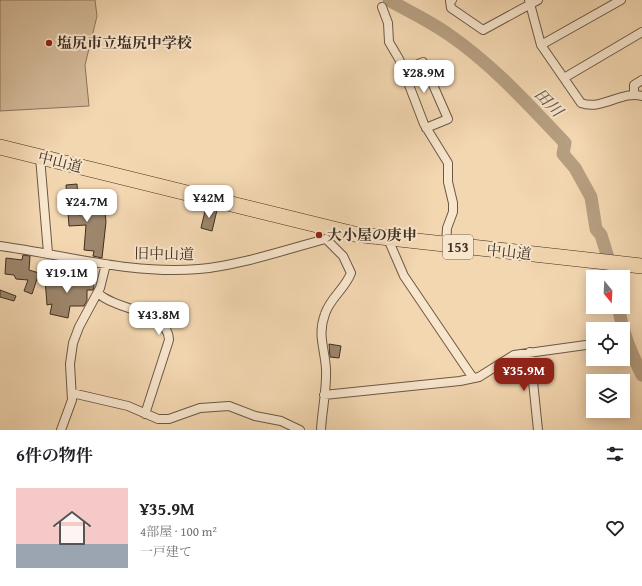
<!DOCTYPE html>
<html lang="ja">
<meta charset="utf-8">
<style>
:root{--surface:#fff;--page:#f6f6f6;--text:#202124;--muted:#757577;--accent:#8f2418}
body{margin:0;font-family:"Gentium Book Plus","Noto Serif JP",serif;background:var(--page);color:var(--text);height:100vh;display:flex;flex-direction:column;font-size:15px;white-space:nowrap}
*{box-sizing:border-box;margin:0}
p{font-size:13px;color:var(--muted)}
.icon{flex:none;width:22px;height:22px;fill:none;stroke:currentColor;stroke-width:2;stroke-linecap:round;stroke-linejoin:round}
.map{position:relative;height:430px;overflow:hidden}
.panel{display:flex;flex-direction:column;background:var(--surface);flex:1}
.panel>*{flex:none}
.needle{width:26px;rotate:162deg}
.buttons{position:absolute;left:586px;top:270px;display:grid;gap:8px}
.buttons a{display:grid;place-items:center;width:44px;height:44px;border-radius:0px;background:var(--surface);box-shadow:0 2px 10px #0003;font-size:20px}
.price{position:absolute;translate:-50% -34px;padding:0 9px;border-radius:8px;background:#fff;color:#222;font-size:13px;line-height:26px;filter:drop-shadow(0 1px 2px #0008)}
.price::after{content:'';position:absolute;left:50%;top:24px;width:12px;height:9px;margin-left:-6px;background:inherit;clip-path:polygon(0 0,100% 0,50% 100%)}
.price.on{background:var(--accent);color:#fff}
ul{padding:0;list-style:none}
li{display:flex;align-items:center;gap:12px;height:100px;padding:0 16px}
li span{display:grid;place-items:center;flex:none;width:112px;height:80px;border-radius:0px;color:#555}
li>.icon{margin-inline-start:auto}
span .icon{width:48px;height:48px;fill:#fffc;stroke-width:1}
li b{font-size:17px}
h2{display:flex;justify-content:space-between;align-items:center;height:48px;padding:0 16px;font-size:17px}
.map>svg:first-child{display:block}
</style>
<div class="map">
<svg width="642" height="430" viewBox="0 0 642 430">
<rect width="100%" height="100%" fill="#f3d7b1"/>
<filter id="stains"><feTurbulence type="fractalNoise" baseFrequency=".005" numOctaves="4"/><feColorMatrix values="0 0 0 0 .2 0 0 0 0 .09 0 0 0 0 .02 0 0 0 .5 -.17"/></filter>
<radialGradient id="worn" r=".72"><stop offset=".6" stop-color="#630" stop-opacity="0"/><stop offset="1" stop-color="#630" stop-opacity=".3"/></radialGradient>
<!-- green -->
<path fill="#d4ba99" stroke="#8a745e" d="M0,0H95L97,16L85,65L89,106L0,111Z"/>
<g fill="none" stroke-linecap="round" stroke-linejoin="round">
<!-- river -->
<path stroke="#b69e80" stroke-width="13" d="M389,0C408,11 430,21 448,34C492,64 528,104 565,143L563,154L575,168L591,197L596,229L601,235L614,277
M619,307C621,331 632,354 642,375"/>
</g>
<!-- building -->
<path fill="#9d866c" stroke="#3f2e22" d="M77,184L79,215L99,211V213L105,212L106,222L102,258L93,256L94,251L84,250L86,225L69,226L66,185Z
M206,207L217,210L212,231L201,228Z
M23,255L30,256L29,270L39,273L32,294L24,291L28,280L16,279L14,275L5,274L6,258L22,260Z
M87,274H93L94,287L93,290H87V300L84,306H70L68,318L50,314L52,304L47,305L45,279L69,277V281L87,279Z
M0,290L16,296L14,301L0,297Z
M329,344L341,346L339,358L330,357Z"/>
<g fill="none" stroke-linecap="round" stroke-linejoin="round">
<!-- street casing -->
<g stroke="#6c5846" stroke-width="10">
<path id="street" d="M452,0L450,1L451,8L483,30L538,0
M529,0L541,45L581,103C602,111 622,90 642,96
M382,7L388,23L389,42L399,59L424,124L448,163V182L453,203V212L447,228L446,246
M541,45L621,0
M404,70L423,62L448,119L426,128
M564,78L642,32
M634,95V85L642,80
M40,157L48,253
M388,239L404,276L473,378
M0,246C66,255 132,275 199,269C238,266 287,249 326,239
M98,293C116,311 168,310 169,340L145,414
M530,352L538,430
M72,393L128,406L158,419H169L200,408L229,406L255,416L281,421L300,430
M324,395L460,381L479,377L514,355L593,344
M61,430L72,400L70,364L73,343L79,327L100,288L106,264
M321,430C322,410 327,389 326,369C325,349 317,335 325,314C330,298 345,289 351,273L343,256L326,239"/>
</g>
<!-- highway casing -->
<g stroke="#3f2e22" stroke-width="16">
<path id="highway" d="M0,147L354,234L642,266"/>
</g>
<!-- street -->
<use href="#street" stroke="#f7e5cc" stroke-width="8"/>
<!-- highway -->
<use href="#highway" stroke="#f3d7b1" stroke-width="15"/>
</g>
<!-- markers -->
<g fill="#8f2418" stroke="#f7e5cc" stroke-width="1.5">
<circle cx="49" cy="43" r="4"/>
<circle cx="319" cy="235" r="4"/>
</g>
<g text-anchor="middle" stroke-width="4" stroke-linejoin="round" paint-order="stroke">
<!-- shield labels -->
<rect fill="#f7e5cc" stroke="#766555" stroke-width="1" x="443" y="235" width="30" height="24" rx="3"/>
<g font-size="14" font-weight="bold" fill="#3f2e22">
<text x="458" y="252">153</text>
</g>
<!-- poi labels -->
<g font-size="15" font-weight="bold" fill="#3f2e22" stroke="#f7e5cc" text-anchor="start">
<text x="57" y="48">塩尻市立塩尻中学校</text>
<text x="327" y="240">大小屋の庚申</text>
</g>
<!-- street labels -->
<g font-size="15" fill="#3f2e22" stroke="#f7e5cc">
<text transform="translate(60 162) rotate(14)" y="5">中山道</text>
<text transform="translate(509 252) rotate(6)" y="5">中山道</text>
<text transform="translate(164 254) rotate(1)" y="5">旧中山道</text>
</g>
<!-- water labels -->
<g font-size="16" font-style="italic" fill="#5d4a3a" stroke="#f7e5cc">
<text transform="translate(549 102) rotate(46)" y="6">田川</text>
</g>
</g>
<rect width="100%" height="100%" filter="url(#stains)"/>
<rect width="100%" height="100%" fill="url(#worn)"/>
</svg>
<div class="buttons">
<a><svg class="needle" viewBox="-14 -14 28 28"><path d="M0-13l5 13h-10z" fill="#e53935"/><path d="M0 13l5-13h-10z" fill="#757577"/></svg></a>
<a><svg class="icon" aria-label="locate" viewBox="0 0 24 24"><circle cx="12" cy="12" r="6"/><path d="M12 2v4M12 18v4M2 12h4M18 12h4"/></svg></a>
<a><svg class="icon" aria-label="layers" viewBox="0 0 24 24"><path d="M12 4l9 5-9 5-9-5zM3 14l9 5 9-5"/></svg></a>
</div>
<b class="price" style="left:424px;top:94px">¥28.9M</b>
<b class="price" style="left:209px;top:219px">¥42M</b>
<b class="price" style="left:87px;top:223px">¥24.7M</b>
<b class="price" style="left:67px;top:294px">¥19.1M</b>
<b class="price" style="left:159px;top:336px">¥43.8M</b>
<b class="price on" style="left:524px;top:392px">¥35.9M</b>
</div>
<section class="panel">
<h2>6件の物件<svg class="icon" aria-label="filters" viewBox="0 0 24 24"><path d="M4 7h16M4 17h16"/><circle cx="9" cy="7" r="2"/><circle cx="15" cy="17" r="2"/></svg></h2>
<ul>
<li><span style="background:linear-gradient(#f6c9c9 70%,#9aa5b1 0)"><svg class="icon" aria-label="home" viewBox="0 0 24 24"><path d="M3 11l9-7 9 7M6 9v11h12V9"/></svg></span><div><b>¥35.9M</b><p>4部屋 · 100 m²</p><p>一戸建て</p></div><svg class="icon" aria-label="heart" viewBox="0 0 24 24"><path d="M12 20l-8-8c-3-5 5-10 8-4 3-6 11-1 8 4z"/></svg></li>
</ul>
</section>
